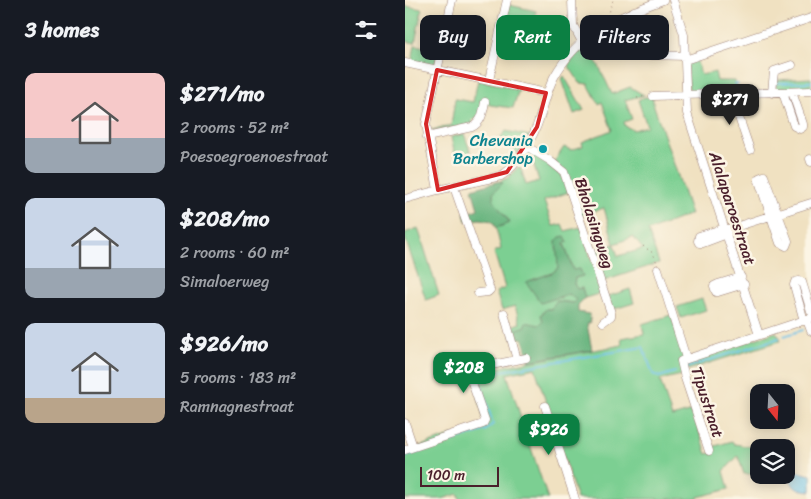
<!DOCTYPE html>
<meta charset="utf-8">
<style>
:root{--surface:#171b24;--page:#242831;--text:#f1f3f6;--muted:#9ea1a6;--accent:#0b8043}
body{margin:0;font-family:Sriracha,sans-serif;background:var(--page);color:var(--text);height:100vh;display:flex;flex-direction:column;font-size:19px;white-space:nowrap}
*{box-sizing:border-box;margin:0}
p{font-size:16px;color:var(--muted)}
.icon{flex:none;width:28px;height:28px;fill:none;stroke:currentColor;stroke-width:2;stroke-linecap:round;stroke-linejoin:round}
.map{position:relative;flex:1;overflow:hidden}
.details{display:flex;flex-direction:column;background:var(--surface);width:405px}
.details>*{flex:none}
.banner{position:absolute;left:15px;top:15px;width:315px;height:45px;display:flex;gap:10px}
.needle{width:32px;rotate:162deg}
.fabs{position:absolute;left:345px;top:384px;display:grid;gap:10px}
.fabs a{display:grid;place-items:center;width:45px;height:45px;border-radius:10px;background:var(--surface);box-shadow:0 2px 12px #0003;font-size:25px}
.scale{position:absolute;left:15px;bottom:12px;width:79px;box-sizing:border-box;padding-left:5px;border:2px solid #4a1f2b;border-top:0;font-size:14px;line-height:18px;white-space:nowrap;color:#4a1f2b;-webkit-text-stroke:4px #fcf5e5;paint-order:stroke}
.price{position:absolute;translate:-50% -42px;padding:0 11px;border-radius:10px;background:var(--accent);color:#fff;font-size:16px;line-height:32px;filter:drop-shadow(0 1px 2px #0008)}
.price::after{content:'';position:absolute;left:50%;top:30px;width:15px;height:11px;margin-left:-8px;background:inherit;clip-path:polygon(0 0,100% 0,50% 100%)}
.price.active{background:#222;color:#fff}
ul{padding:0;list-style:none}
li{display:flex;align-items:center;gap:15px;height:125px;padding:0 25px}
li span{display:grid;place-items:center;flex:none;width:140px;height:100px;border-radius:10px;color:#555}
li>.icon{margin-inline-start:auto}
span .icon{width:60px;height:60px;fill:#fffc;stroke-width:1}
li b{font-size:21px}
h2{display:flex;justify-content:space-between;align-items:center;height:60px;padding:0 25px;font-size:21px}
.tag{padding:0 18px;border-radius:10px;background:var(--surface);box-shadow:0 2px 12px #0003;font-size:18px;line-height:45px}
.tag.active{background:var(--accent);color:#fff}
main{display:flex;flex:1;min-height:0}
.map>svg:first-child{display:block}
</style>
<main>
<section class="details">
<h2>3 homes<svg class="icon" aria-label="filters" viewBox="0 0 24 24"><path d="M4 7h16M4 17h16"/><circle cx="9" cy="7" r="2"/><circle cx="15" cy="17" r="2"/></svg></h2>
<ul>
<li><span style="background:linear-gradient(#f6c9c9 65%,#9aa5b1 0)"><svg class="icon" aria-label="home" viewBox="0 0 24 24"><path d="M3 11l9-7 9 7M6 9v11h12V9"/></svg></span><div><b>$271/mo</b><p>2 rooms · 52 m²</p><p>Poesoegroenoestraat</p></div></li>
<li><span style="background:linear-gradient(#c9d6e8 70%,#9aa5b1 0)"><svg class="icon" aria-label="home" viewBox="0 0 24 24"><path d="M3 11l9-7 9 7M6 9v11h12V9"/></svg></span><div><b>$208/mo</b><p>2 rooms · 60 m²</p><p>Simaloerweg</p></div></li>
<li><span style="background:linear-gradient(#c9d6e8 75%,#b9a48a 0)"><svg class="icon" aria-label="home" viewBox="0 0 24 24"><path d="M3 11l9-7 9 7M6 9v11h12V9"/></svg></span><div><b>$926/mo</b><p>5 rooms · 183 m²</p><p>Ramnagnestraat</p></div></li>
</ul>
</section>
<div class="map">
<svg width="406" height="499" viewBox="0 0 406 499">
<rect width="100%" height="100%" fill="#fcf5e5"/>
<filter id="ink" filterUnits="userSpaceOnUse"><feTurbulence type="fractalNoise" baseFrequency=".02" numOctaves="2"/><feDisplacementMap in="SourceGraphic" scale="10" xChannelSelector="R" yChannelSelector="G"/><feConvolveMatrix kernelMatrix="1 2 1 2 8 2 1 2 1" color-interpolation-filters="sRGB"/></filter>
<filter id="wash" filterUnits="userSpaceOnUse"><feTurbulence type="fractalNoise" baseFrequency=".0096" numOctaves="4" result="noise"/><feDisplacementMap in="SourceGraphic" scale="20" xChannelSelector="R" yChannelSelector="G"/><feGaussianBlur stdDeviation="1.12" result="paint"/><feColorMatrix in="noise" values="0 0 0 0 0 0 0 0 0 0 0 0 0 0 0 0 0 1.4 0 .05"/><feComposite in="paint" operator="in"/></filter>
<g filter="url(#wash)">
<rect width="100%" height="100%" fill="#f0e1c1"/>
<!-- green -->
<path fill="#7bcf92" stroke="#62775e" fill-rule="evenodd" d="M104,5L131,11L129,21L101,15Z
M0,6L17,9L10,43L0,41Z
M10,45L34,50L30,64L7,62Z
M179,46L193,64L207,94L225,87L239,95L220,100L227,119L219,122L220,126L229,130L242,126L233,100L240,97H248V103L286,214L243,231L254,263L196,282L187,251L209,244L199,208L175,216L163,177L149,162L159,147L166,150L178,146L177,142L207,130L197,102L194,104L183,84L175,83L163,65ZM228,237L238,249L213,256L209,244Z
M291,59L296,75L310,72L312,81H330L333,92H284L282,62Z
M159,76L179,110L169,114L157,79Z
M406,78V88L371,89V80Z
M73,80L114,89L108,108L85,105L83,103L73,119H69L67,121L68,124L26,132V130L46,126L50,99L68,102Z
M101,131L125,136L114,154L94,139Z
M59,134L66,153L50,156L46,137Z
M123,150L154,169L164,192L139,201L148,226L157,224L160,231L176,227L197,293L180,298L177,288L172,289L169,284L170,278L177,276L168,271L159,243L163,241L151,247L154,262L153,268L147,273L121,282L154,298L165,294L171,300L169,303L152,301L146,309H141L136,315L138,321L134,325L105,331L104,327L115,323L110,306L97,310L91,292L100,288L89,252L96,249L91,228L105,222L89,202L88,193L98,183L95,181L103,178L113,167L116,169L121,185L134,181L126,156L121,154Z
M13,228L34,295L21,300L0,238V233Z
M225,289L229,303L206,310L201,297Z
M297,299L301,310L276,318L272,307Z
M266,315L279,355L277,375L255,380L267,417L287,411L302,454L309,452L307,447L327,441L329,444L354,448V474H339L333,456L319,471L324,489L293,497V499H172L130,368L102,374L120,430L143,499H55L53,494L37,499H0V451L80,425L69,376L73,371L217,345L216,338L239,334L237,324Z
M371,332L376,339L375,341L279,371L278,363Z"/>
<!-- forest -->
<path fill="#64b27c" stroke="#576854" d="M95,181L98,183L88,193L89,201L105,223L91,228L87,221L75,219L61,221L59,214L73,209L67,189Z
M160,236L163,242L159,244L168,270L175,269L178,276L170,278L169,284L172,289L177,288L180,298L173,305V312L184,314L186,322L182,324L187,350L124,361L118,338L108,339L105,331L119,327L121,322L134,325L138,321L136,315L141,309H146L152,301L168,303L171,300L164,294L136,303L121,282L147,273L153,268L151,241L155,237Z"/>
<!-- water -->
<path fill="#6ac1e7" stroke="#5a7089" d="M386,470L406,475V491C389,489 389,490 383,473Z"/>
<g fill="none" stroke-linecap="round" stroke-linejoin="round">
<!-- stream -->
<path stroke="#6ac1e7" stroke-width="2" d="M370,83L406,82
M329,84H333
M379,336L398,330
M280,368L374,338
M0,456L81,430L88,424L73,375L238,347L248,374L254,377L270,372"/>
</g>
</g>
<g filter="url(#ink)">
<g fill="none" stroke-linecap="round" stroke-linejoin="round">
<!-- minor casing -->
<g stroke="#9d8076" stroke-width="9">
<path id="minor" d="M167,0L168,25L177,42
M268,0L279,35L282,113L354,335
M229,11L246,55L280,56
M280,60L406,18
M0,63L141,93
M84,80L102,0
M367,93L369,71L387,65
M378,93L389,126L395,129L398,127V124L387,92
M326,94L345,150
M248,96L406,91
M22,137L67,127C77,122 78,112 80,102
M121,146L144,160L159,172L206,313V316L198,322
M405,159L406,162
M359,176L383,241L381,246L375,243L354,181V178Z
M49,187L85,290L83,292L73,293
M33,190L21,124L47,0
M0,199L33,190L96,176C113,166 129,136 135,117C140,103 142,90 149,77C174,32 212,17 258,0
M320,228L294,236L293,241L294,243H298L322,234
M321,230L406,203
M253,269L281,358
M336,277L313,284L309,286L311,292H313L339,284
M99,313L112,360
M402,320L406,331
M399,321L389,285L390,282L394,281L397,282L406,311
M140,406L170,499
M0,423L8,447
M0,450L78,424L80,420L64,374L67,369L121,358
M304,451L280,378L276,361L406,318"/>
</g>
<!-- path -->
<path stroke="#9d8076" stroke-width="1" stroke-dasharray="1 4" stroke-linecap="butt" d="M203,16L208,0
M205,31L213,57
M232,98L242,96
M238,246L248,253L252,263"/>
<!-- minor -->
<use href="#minor" stroke="#fff" stroke-width="8"/>
</g>
</g>
<!-- marked area -->
<path fill="none" stroke="#d62828" stroke-width="4" stroke-linejoin="round" d="M32,70L141,93L132,127L102,172L33,190L21,124Z"/>
<!-- markers -->
<circle fill="#0f9aa8" stroke="#fcf5e5" stroke-width="2" cx="138" cy="149" r="5"/>
<g text-anchor="middle" stroke-width="5" stroke-linejoin="round" paint-order="stroke">
<!-- culture labels -->
<g font-size="16" fill="#0d838f" stroke="#fcf5e5" text-anchor="end">
<text x="128" y="146">Chevania<tspan x="128" dy="18">Barbershop</tspan></text>
</g>
<!-- street labels -->
<g font-size="16" fill="#4a1f2b" stroke="#fcf5e5">
<text transform="translate(328 208) rotate(72)" y="6">Alalaparoestraat</text>
<text transform="translate(190 223) rotate(72)" y="6">Bholasingweg</text>
<text transform="translate(303 402) rotate(72)" y="6">Tipustraat</text>
</g>
</g>
</svg>
<div class="fabs">
<a><svg class="needle" viewBox="-14 -14 28 28"><path d="M0-13l5 13h-10z" fill="#e53935"/><path d="M0 13l5-13h-10z" fill="#9ea1a6"/></svg></a>
<a><svg class="icon" aria-label="layers" viewBox="0 0 24 24"><path d="M12 4l9 5-9 5-9-5zM3 14l9 5 9-5"/></svg></a>
</div>
<div class="scale">100 m</div>
<b class="price active" style="left:325px;top:126px">$271</b>
<b class="price" style="left:59px;top:394px">$208</b>
<b class="price" style="left:144px;top:456px">$926</b>
<div class="banner">
<a class="tag">Buy</a>
<a class="tag active">Rent</a>
<a class="tag">Filters</a>
</div>
</div>
</main>
